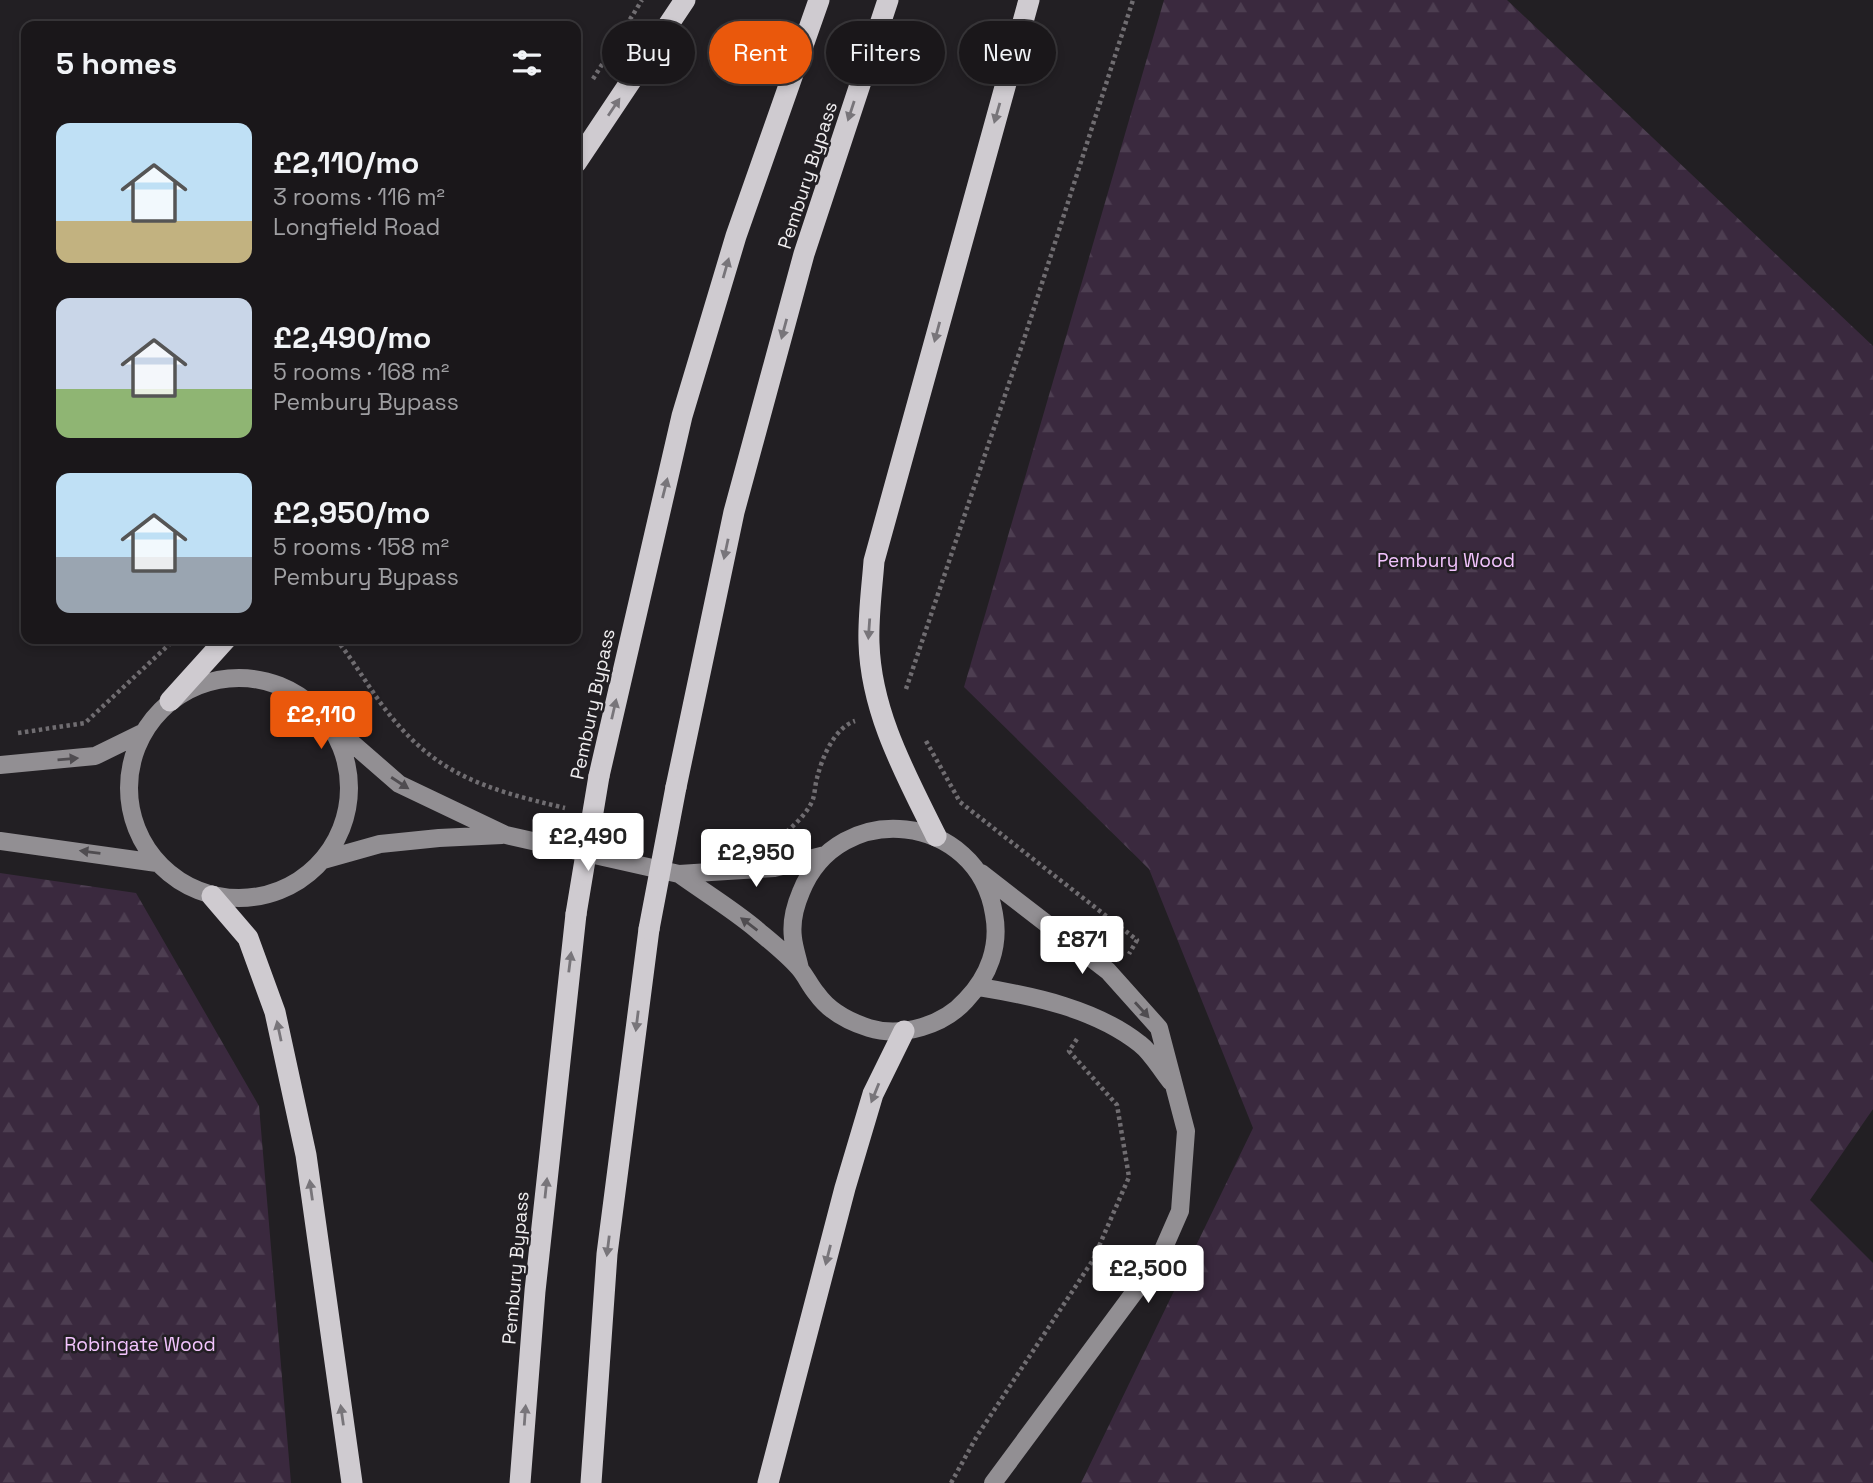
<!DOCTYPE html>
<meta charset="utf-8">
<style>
:root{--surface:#1a171a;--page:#232023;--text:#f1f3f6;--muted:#9f9fa2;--line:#383639;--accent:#ea580c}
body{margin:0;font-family:"Space Grotesk",sans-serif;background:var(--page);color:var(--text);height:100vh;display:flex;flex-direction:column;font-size:26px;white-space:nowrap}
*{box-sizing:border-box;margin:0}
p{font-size:23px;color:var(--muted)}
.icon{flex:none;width:38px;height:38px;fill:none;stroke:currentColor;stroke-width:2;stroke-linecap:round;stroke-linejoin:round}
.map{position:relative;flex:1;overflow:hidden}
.panel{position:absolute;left:21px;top:21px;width:560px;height:623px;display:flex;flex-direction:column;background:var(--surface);border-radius:14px;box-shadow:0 4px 10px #0003,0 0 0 2px var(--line)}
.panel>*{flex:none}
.guide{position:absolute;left:602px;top:21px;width:665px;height:63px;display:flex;gap:14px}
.price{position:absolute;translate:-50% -60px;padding:0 16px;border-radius:7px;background:#fff;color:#222;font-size:23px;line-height:46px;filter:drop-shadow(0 2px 4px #0008)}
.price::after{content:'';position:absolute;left:50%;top:42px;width:21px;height:16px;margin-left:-10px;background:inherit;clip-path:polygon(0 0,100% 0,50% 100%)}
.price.selected{background:var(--accent);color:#fff}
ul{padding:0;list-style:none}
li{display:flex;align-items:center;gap:21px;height:175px;padding:0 35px}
li span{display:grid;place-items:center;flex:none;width:196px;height:140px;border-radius:14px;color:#555}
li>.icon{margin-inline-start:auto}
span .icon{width:84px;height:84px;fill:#fffc;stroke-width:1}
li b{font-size:30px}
h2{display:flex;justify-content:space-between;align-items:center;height:84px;padding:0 35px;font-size:30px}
.chip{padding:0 24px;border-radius:32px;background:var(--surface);box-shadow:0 4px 10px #0003,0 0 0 2px var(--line);font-size:24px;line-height:63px}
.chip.selected{background:var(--accent);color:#fff}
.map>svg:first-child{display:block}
</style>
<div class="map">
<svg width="1873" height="1483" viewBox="0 0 1873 1483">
<defs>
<pattern id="forest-firs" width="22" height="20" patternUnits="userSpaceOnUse" patternTransform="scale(1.75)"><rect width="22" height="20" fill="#3a293e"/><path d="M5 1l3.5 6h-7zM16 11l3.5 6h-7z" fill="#4d3e51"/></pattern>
</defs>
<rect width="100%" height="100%" fill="#221f23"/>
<!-- forest -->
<path fill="url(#forest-firs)" d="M1164,0H1507L1873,346V1109L1810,1200L1873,1263V1483H1081L1253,1128L1149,869L964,687Z
M0,873L136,893L259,1106L291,1483H0Z"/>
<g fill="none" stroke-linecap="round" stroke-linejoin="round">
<!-- path -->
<path stroke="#706d71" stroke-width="4.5" stroke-dasharray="3.5 3.5" stroke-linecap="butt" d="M593,79L642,0
M336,639C353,660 366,683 382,705C434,775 485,789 565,808
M906,689L1026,333L1133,0
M18,733L85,723L175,639
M926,741L960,802L1137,940L1129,954
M621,822L640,827
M781,836C793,827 808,813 813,799C815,793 815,785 817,778C822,758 834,728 855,721
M951,1483L977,1436L1093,1260L1129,1177L1117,1105L1069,1051L1077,1039"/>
<!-- secondary -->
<path stroke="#928f93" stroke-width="18" d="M129 788a110 110 0 1 1 220 0a110 110 0 1 1-220 0Z
M337,730L399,784L506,835L679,874L774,868L825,855
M0,765L95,756L142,733
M0,841L157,863
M323,860L380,844L439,838L502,835
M981,873L1108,971L1159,1028L1186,1131L1180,1211L1159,1259L993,1483
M679,874C704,892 732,909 756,929C770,941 787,954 799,968C806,976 810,986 817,994C829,1011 850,1022 869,1028C902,1038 944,1025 966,1000C989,976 1000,946 994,914C978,813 839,797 801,892C795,906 791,923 793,938C794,948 798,959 800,969
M979,987C1034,996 1096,1009 1140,1044C1152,1053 1161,1070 1171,1082"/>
<!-- highway -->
<path stroke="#cfcbd0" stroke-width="21" d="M576,163L685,0
M170,701L226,639
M599,776L682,416L736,236L819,0
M676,787L734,512L804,254L888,0
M936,836C906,775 871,713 869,643C868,616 872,588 874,561L1029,0
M212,896L248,938L275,1012L306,1155L352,1483
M520,1483L535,1291L576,914
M591,1483L607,1254L649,929
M768,1483L845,1188L873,1094L904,1031"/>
<!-- highway-bridge -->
<path stroke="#cfcbd0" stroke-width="21" d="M576,914L599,776
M649,929L676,787"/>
</g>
<!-- one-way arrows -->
<defs><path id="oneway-solid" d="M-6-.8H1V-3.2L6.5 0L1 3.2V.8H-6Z" transform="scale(1.75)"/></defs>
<g fill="#78757a">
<use href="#oneway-solid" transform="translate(614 107) rotate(-56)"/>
<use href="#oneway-solid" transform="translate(851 111) rotate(108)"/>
<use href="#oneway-solid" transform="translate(997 113) rotate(106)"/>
<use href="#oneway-solid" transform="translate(726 268) rotate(-74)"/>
<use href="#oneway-solid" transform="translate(784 329) rotate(105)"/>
<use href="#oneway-solid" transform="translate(937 332) rotate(105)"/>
<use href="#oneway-solid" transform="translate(665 488) rotate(-76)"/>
<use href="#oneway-solid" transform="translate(726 549) rotate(102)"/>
<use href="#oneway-solid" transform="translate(869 629) rotate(94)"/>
<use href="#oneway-solid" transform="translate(614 709) rotate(-77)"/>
<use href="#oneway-solid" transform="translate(570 962) rotate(-83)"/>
<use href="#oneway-solid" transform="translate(637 1021) rotate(97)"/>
<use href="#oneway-solid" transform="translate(279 1031) rotate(-102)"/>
<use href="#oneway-solid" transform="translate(875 1093) rotate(112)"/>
<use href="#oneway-solid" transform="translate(546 1188) rotate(-84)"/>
<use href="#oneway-solid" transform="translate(311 1190) rotate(-98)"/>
<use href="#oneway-solid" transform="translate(608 1246) rotate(97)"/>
<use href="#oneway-solid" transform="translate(828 1255) rotate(104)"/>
<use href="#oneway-solid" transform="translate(342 1415) rotate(-98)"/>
<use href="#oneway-solid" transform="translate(525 1415) rotate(-86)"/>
</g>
<g fill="#4f4c50">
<use href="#oneway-solid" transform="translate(68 759) rotate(-5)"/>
<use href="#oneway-solid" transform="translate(400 783) rotate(33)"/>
<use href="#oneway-solid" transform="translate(90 852) rotate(-173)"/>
<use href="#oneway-solid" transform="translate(749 924) rotate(-143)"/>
<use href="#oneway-solid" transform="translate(1142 1010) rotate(48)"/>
</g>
<g text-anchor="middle" stroke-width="5" stroke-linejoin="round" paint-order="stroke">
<!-- street labels -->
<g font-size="19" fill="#efedef" stroke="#221f23">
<text transform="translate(807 175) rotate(-72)" y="7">Pembury Bypass</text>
<text transform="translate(592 704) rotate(-78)" y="7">Pembury Bypass</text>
<text transform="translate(515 1268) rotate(-85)" y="7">Pembury Bypass</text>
</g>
<!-- park labels -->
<g font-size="19" fill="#f3c4fe" stroke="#221f23">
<text x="1446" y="567">Pembury Wood</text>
<text x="140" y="1351">Robingate Wood</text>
</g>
</g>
</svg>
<b class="price selected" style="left:321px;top:751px">£2,110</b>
<b class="price" style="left:588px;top:873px">£2,490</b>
<b class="price" style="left:756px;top:889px">£2,950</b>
<b class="price" style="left:1082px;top:976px">£871</b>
<b class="price" style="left:1148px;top:1305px">£2,500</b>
<div class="guide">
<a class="chip">Buy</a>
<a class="chip selected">Rent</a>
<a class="chip">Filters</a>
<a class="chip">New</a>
</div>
<section class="panel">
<h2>5 homes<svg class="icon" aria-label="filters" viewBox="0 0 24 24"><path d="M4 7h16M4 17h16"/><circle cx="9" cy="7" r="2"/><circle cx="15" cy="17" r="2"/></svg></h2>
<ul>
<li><span style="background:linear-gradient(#bfe0f5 70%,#c2b280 0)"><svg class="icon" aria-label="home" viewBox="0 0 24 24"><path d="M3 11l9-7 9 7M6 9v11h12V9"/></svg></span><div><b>£2,110/mo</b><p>3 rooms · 116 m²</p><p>Longfield Road</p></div></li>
<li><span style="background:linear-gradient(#c9d6e8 65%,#8fb573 0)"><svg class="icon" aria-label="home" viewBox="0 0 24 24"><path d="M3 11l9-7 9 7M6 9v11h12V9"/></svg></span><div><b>£2,490/mo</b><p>5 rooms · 168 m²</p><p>Pembury Bypass</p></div></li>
<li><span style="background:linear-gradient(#bfe0f5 60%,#9aa5b1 0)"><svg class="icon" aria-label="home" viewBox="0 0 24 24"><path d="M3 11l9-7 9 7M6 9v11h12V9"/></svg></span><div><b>£2,950/mo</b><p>5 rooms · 158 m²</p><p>Pembury Bypass</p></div></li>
</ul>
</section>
</div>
